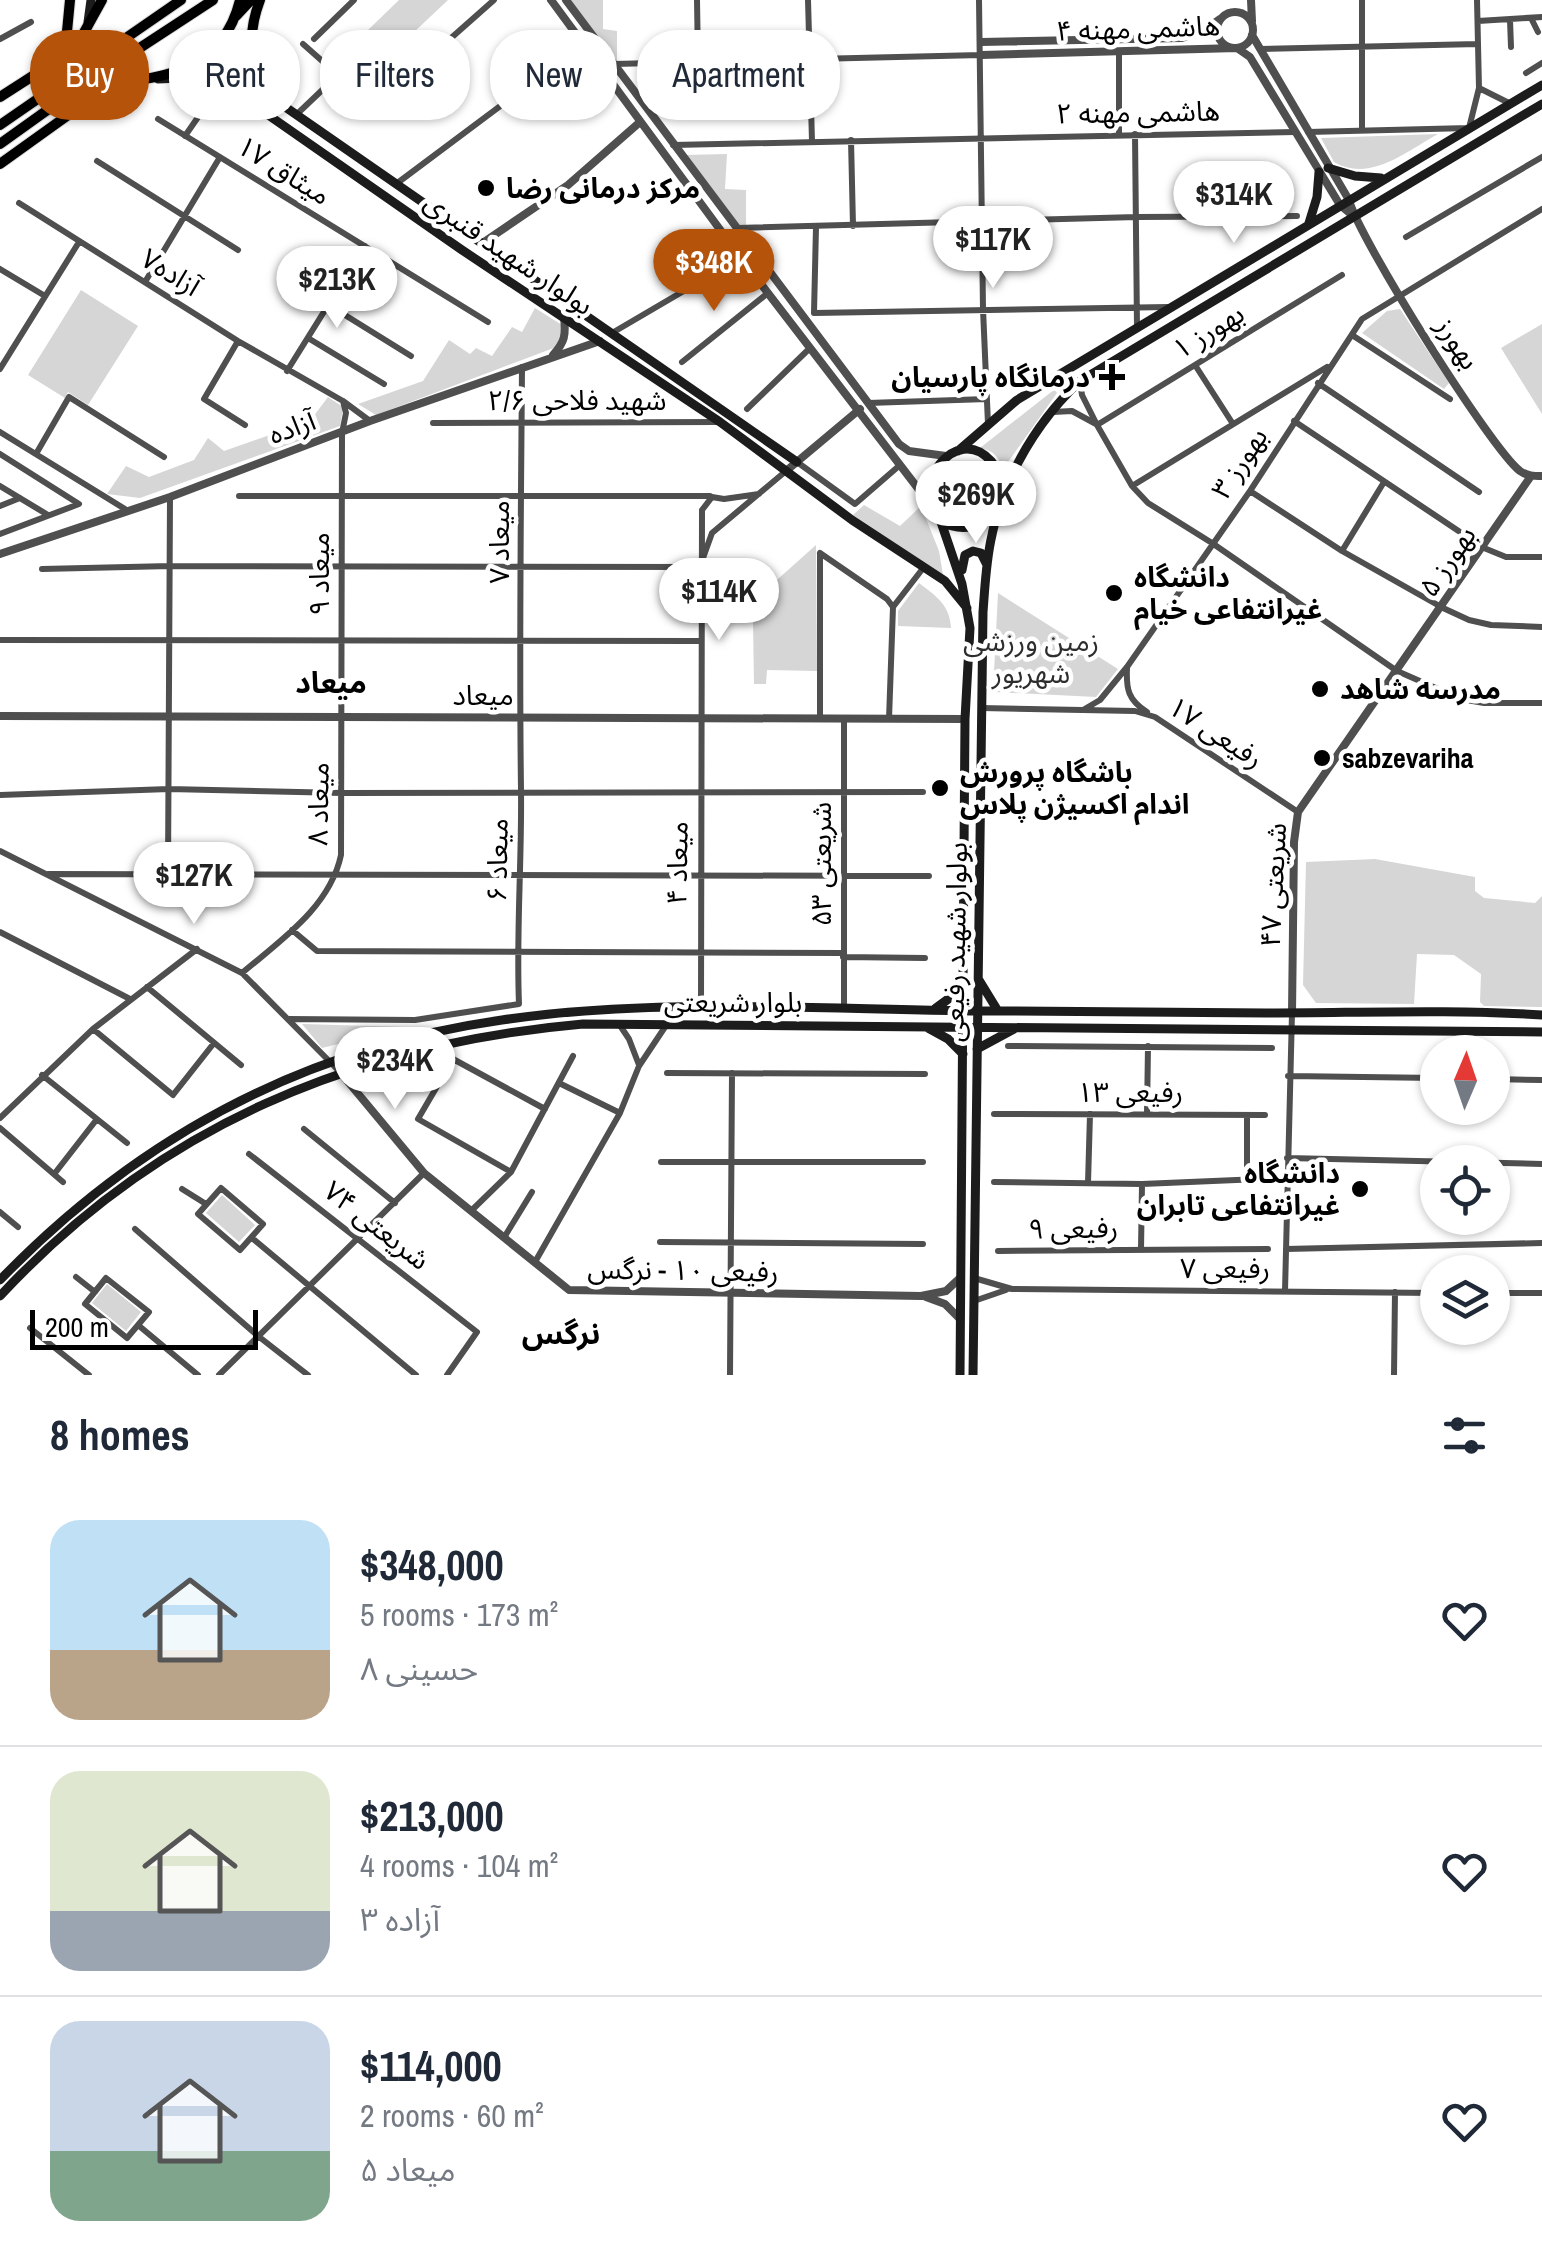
<!DOCTYPE html>
<meta charset="utf-8">
<style>
:root{--surface:#fff;--page:#f6f6f7;--text:#1f2937;--muted:#747a83;--line:#e0e1e3;--accent:#b45309}
body{margin:0;font-family:"Archivo Narrow","Noto Sans Arabic",sans-serif;background:var(--page);color:var(--text);height:100vh;display:flex;flex-direction:column;font-size:38px;white-space:nowrap}
*{box-sizing:border-box;margin:0}
p{font-size:32px;color:var(--muted)}
.icon{flex:none;width:55px;height:55px;fill:none;stroke:currentColor;stroke-width:2;stroke-linecap:round;stroke-linejoin:round}
.map{position:relative;height:1375px;overflow:hidden}
.sheet{display:flex;flex-direction:column;background:var(--surface);flex:1}
.sheet>*{flex:none}
.banner{position:absolute;left:30px;top:30px;width:1000px;height:90px;display:flex;gap:20px}
.needle{width:65px;rotate:2deg}
.controls{position:absolute;left:1420px;top:1035px;display:grid;gap:20px}
.controls a{display:grid;place-items:center;width:90px;height:90px;border-radius:50%;background:var(--surface);box-shadow:0 2px 8px #0004;font-size:50px}
.scale{position:absolute;left:30px;bottom:25px;width:228px;box-sizing:border-box;padding-left:10px;border:5px solid #000;border-top:0;font-size:28px;line-height:35px;white-space:nowrap;color:#000;-webkit-text-stroke:8px #fff;paint-order:stroke}
.price{position:absolute;translate:-50% -85px;padding:0 22px;border-radius:35px;background:#fff;color:#222;font-size:32px;line-height:65px;filter:drop-shadow(0 2px 5px #0008)}
.price::after{content:'';position:absolute;left:50%;top:60px;width:30px;height:22px;margin-left:-15px;background:inherit;clip-path:polygon(0 0,100% 0,50% 100%)}
.price.on{background:var(--accent);color:#fff}
ul{padding:0;list-style:none}
li{display:flex;align-items:center;gap:30px;height:250px;padding:0 50px}
li+li{border-top:2px solid var(--line)}
li span{display:grid;place-items:center;flex:none;width:280px;height:200px;border-radius:30px;color:#555}
li>.icon{margin-inline-start:auto}
span .icon{width:120px;height:120px;fill:#fffc;stroke-width:1}
li b{font-size:42px}
h2{display:flex;justify-content:space-between;align-items:center;height:120px;padding:0 50px;font-size:42px}
.chip{padding:0 35px;border-radius:40px;background:var(--surface);box-shadow:0 2px 8px #0004;font-size:35px;line-height:90px}
.chip.on{background:var(--accent);color:#fff}
.map>svg:first-child{display:block}
</style>
<div class="map">
<svg width="1542" height="1375" viewBox="0 0 1542 1375">
<rect width="100%" height="100%" fill="#fff"/>
<!-- green -->
<path fill="#d6d6d6" d="M399,0H448L359,84L336,61Z
M568,0H603V29L617,31V61Z
M1438,134C1407,151 1370,183 1334,162L1321,138Z
M727,154L725,189L746,190V225H738L684,155Z
M81,290L138,326L88,405L68,392L65,398L28,375Z
M535,308L562,325L564,338L559,346L376,415L358,404L423,381L449,340L470,354L476,348L492,356L512,327L522,332Z
M1400,309L1449,383L1444,389L1362,333L1387,311Z
M1542,324V414L1501,348Z
M1055,389L1057,393L1003,469C998,456 994,451 980,448Z
M328,397L343,407L340,426L140,498L107,494L126,466L149,477L194,460L208,438L224,451L310,421Z
M961,462C1004,462 1000,521 952,515L941,502L947,472Z
M864,505L900,526L921,506L939,551L943,575L853,515Z
M816,545L817,671L767,670L766,684H754L753,622L712,621V586L769,587Z
M919,583C936,596 950,605 951,628L898,626V611Z
M998,593L1118,669L1096,697L993,692Z
M1375,859L1475,877V891L1484,898L1535,903L1542,896V1007L1484,1006L1480,1002L1481,974L1454,955L1417,954L1414,1004L1316,1003L1303,985L1306,862Z
M302,1024L405,1027L322,1048Z
M222,1195L255,1225L239,1242L206,1213Z
M107,1284L141,1312L126,1331L92,1303Z"/>
<g fill="none" stroke-linecap="round" stroke-linejoin="round">
<!-- trunk casing -->
<g stroke="#dbdbdb" stroke-width="12">
<path id="trunk" d="M260,0C246,37 251,60 268,95
M236,16L251,0
M81,38L102,0
M59,56L66,42L70,0
M106,82C166,81 224,67 240,0
M0,97L56,61L83,34
M0,125L181,0
M0,144L74,91L213,0
M0,164L78,108L125,84"/>
</g>
<!-- minor -->
<path stroke="#4f4f4f" stroke-width="6" d="M697,0L698,62
M808,0L812,141
M979,0L983,309L988,424
M1510,20L1511,47
M1532,20L1538,32
M1478,21L1542,17
M0,39L31,22
M314,39L354,0
M1260,49L1478,44
M1119,51V134
M614,64L981,55
M1526,73L1542,63
M1479,88L1509,103
M381,100L494,0
M296,115L338,75L303,44
M158,119L488,322
M1362,130V0
M1308,132L1469,128L1479,88L1477,0
M1135,134L1137,327
M185,136L205,107
M851,140L853,226
M673,145L1295,132
M97,161L238,250
M396,184L583,44
M19,203L238,341L343,401L370,421
M816,227L814,313L1168,307
M738,228L1137,217L1297,216
M1406,237L1542,157
M0,269L45,296
M282,276L411,356
M145,282L220,157
M612,333L752,251
M1352,335L1450,399
M308,338L384,384
M238,341L204,399L245,425
M682,362L768,293
M1195,365L1233,424
M0,369L79,242
M287,371L365,246
M1080,381L1082,395L1097,425L1132,486L1148,503L1212,543L1397,671L1461,699L1484,703H1542
M1318,383L1479,492
M868,403L987,399
M747,409L810,348
M1053,412L1072,411L1096,424
M1294,421L1484,548L1506,557H1542
M433,423L717,422
M1097,425L1342,275
M0,432L125,509
M0,454L79,504L0,534
M36,454L69,397L164,457
M797,462L855,504L900,465
M0,486L48,515
M1132,486L1327,367
M1250,491L1342,551L1443,608L1469,620L1491,625L1542,627
M239,496H710
M0,506L20,498
M1342,551L1384,482
M820,553L887,599L893,607
M703,558L712,533L786,471
M42,569L171,566L701,567
M893,607L924,567
M0,640L701,641
M1127,668C1126,689 1128,700 1147,712
M981,708L1135,711L1155,717L1298,812
M1083,710L1100,700L1127,667L1250,491L1362,319L1542,209
M820,719V553
M889,719L893,607
M0,795L169,789L342,793L923,792
M0,851L242,973L340,1072
M168,873L170,497
M48,874L929,876
M292,930L317,951L843,953V957L925,958
M0,932L130,999
M242,973C281,940 330,907 341,855L342,433L346,413L343,401
M147,987L241,1065
M701,1008L702,510L712,497L724,499L759,494
M844,1008V719
M289,1019L415,1020L519,1004C516,932 522,861 521,789C519,649 521,508 522,367
M619,1024L629,1039L639,1065
M93,1029L173,1095L214,1043
M1008,1046L1272,1048
M667,1073L925,1074
M42,1075L127,1143
M1288,1076L1438,1078
M1492,1079L1542,1080
M559,1083L620,1113
M994,1114L1265,1115
M1147,1114L1148,1046
M0,1118L93,1029L197,949
M0,1128L63,1182
M304,1129L395,1203
M249,1154L477,1332L447,1375
M1287,1158L1542,1164
M661,1162H923
M511,1172L418,1119L453,1059L545,1109
M55,1173L97,1119
M1247,1178V1115
M994,1182L1142,1184L1286,1178
M1088,1183L1090,1114
M221,1188L263,1224L240,1250L198,1214Z
M182,1189L206,1204
M472,1210L511,1172L573,1056
M0,1212L18,1227
M135,1229L258,1336L308,1375
M505,1236L532,1192
M252,1238L416,1375
M660,1242L923,1244
M1286,1249L1542,1243
M1141,1250L1142,1184
M998,1251L1268,1249
M535,1262L620,1113L639,1066L667,1024
M76,1277L95,1292
M106,1278L149,1312L127,1338L85,1304Z
M974,1278L1012,1289L1438,1293
M1285,1291L1292,1013
M1492,1293H1542
M974,1301L1006,1290
M138,1325L198,1375
M30,1328L89,1375
M219,1375L424,1173
M730,1375L732,1073
M1394,1375L1395,1292"/>
<!-- tertiary -->
<path stroke="#4f4f4f" stroke-width="8" d="M551,0L741,258L930,504
M566,0L899,444L909,451L946,456
M1251,0L1252,21
M1217 30a18 18 0 1 1 36 0a18 18 0 1 1-36 0Z
M1252,35L1349,200C1358,237 1491,449 1520,471C1527,476 1534,476 1542,476
M981,42L1182,38L1200,33L1220,19
M981,55L1237,48L1250,57L1340,205L1352,215
M481,244L568,185L640,122
M553,355C565,342 566,335 564,317
M786,471L860,409
M0,554L170,497L370,421L600,341
M0,716L965,719
M1292,1013L1294,842L1298,812L1531,476
M340,1072L424,1173L569,1290L921,1296L946,1291L960,1278
M926,1297L945,1304L959,1318"/>
<!-- secondary -->
<path stroke="#1c1c1c" stroke-width="9" d="M88,22L91,0
M229,29C228,65 242,73 268,95L797,462
M158,79L204,77L228,87L462,250L720,422L852,520L945,581L967,608
M1328,168L1355,176L1381,178
M1309,223L1317,197L1319,172
M958,451L1017,400L1542,85
M1004,493C1021,451 1047,412 1080,381L1542,104
M941,522L962,584L970,628L965,719L960,1375
M962,570L965,555L973,551L981,553L986,563
M979,980L998,1011
M936,1008L951,997L962,979
M928,1028L948,1039L963,1054
M977,1049L1014,1029
M0,1280C138,1137 304,1048 502,1020C662,996 843,1011 1006,1011C1092,1012 1179,1013 1266,1013C1358,1013 1450,1009 1542,1015
M0,1296C158,1126 354,1044 583,1024L1542,1032
M973,1375L983,612C985,586 986,560 992,535C995,518 1004,500 1001,482C1000,475 996,467 991,461C956,422 906,488 941,522C962,532 983,528 998,510"/>
<!-- trunk -->
<use href="#trunk" stroke="#000" stroke-width="10"/>
<!-- trunk-bridge casing -->
<g stroke="#dbdbdb" stroke-width="12" stroke-linecap="butt">
<path id="trunk-bridge" d="M79,44C79,65 87,75 106,82
M46,67C71,68 84,84 78,108"/>
</g>
<!-- trunk-bridge -->
<use href="#trunk-bridge" stroke="#000" stroke-width="10"/>
</g>
<!-- markers -->
<g fill="#000" stroke="#fff" stroke-width="4">
<circle cx="486" cy="188" r="10"/>
<path d="M1107 362h10v10h10v10h-10v10h-10v-10h-10v-10h10z"/>
<circle cx="1114" cy="593" r="10"/>
<circle cx="1320" cy="689" r="10"/>
<circle cx="1322" cy="758" r="10"/>
<circle cx="940" cy="788" r="10"/>
<circle cx="1360" cy="1189" r="10"/>
</g>
<g text-anchor="middle" stroke-width="9" stroke-linejoin="round" paint-order="stroke">
<!-- street labels -->
<g font-size="28" fill="#000" stroke="#fff">
<text transform="translate(1138 28) rotate(-2)" y="10">هاشمی مهنه ۴</text>
<text transform="translate(1138 112) rotate(-1)" y="10">هاشمی مهنه ۲</text>
<text transform="translate(284 170) rotate(32)" y="10">میثاق ۱۷</text>
<text transform="translate(509 253) rotate(34)" y="10">بولوار شهید قنبری</text>
<text transform="translate(171 272) rotate(32)" y="10">آزاده۷</text>
<text transform="translate(1208 331) rotate(-32)" y="10">بهورز ۱</text>
<text transform="translate(1458 343) rotate(57)" y="10">بهورز</text>
<text x="577" y="410">شهید فلاحی ۲/۶</text>
<text transform="translate(292 427) rotate(-20)" y="10">آزاده</text>
<text transform="translate(1239 463) rotate(-57)" y="10">بهورز ۳</text>
<text transform="translate(499 542) rotate(-90)" y="10">میعاد ۷</text>
<text transform="translate(1447 561) rotate(-56)" y="10">بهورز ۵</text>
<text transform="translate(319 574) rotate(-90)" y="10">میعاد ۹</text>
<text x="483" y="705">میعاد</text>
<text transform="translate(1216 732) rotate(33)" y="10">رفیعی ۱۷</text>
<text transform="translate(318 804) rotate(-89)" y="10">میعاد ۸</text>
<text transform="translate(497 860) rotate(-89)" y="10">میعاد ۶</text>
<text transform="translate(677 863) rotate(-89)" y="10">میعاد ۴</text>
<text transform="translate(821 864) rotate(-90)" y="10">شریعتی ۵۳</text>
<text transform="translate(1273 885) rotate(-87)" y="10">شریعتی ۴۷</text>
<text transform="translate(955 942) rotate(-89)" y="10">بولوار شهید رفیعی</text>
<text x="733" y="1012">بلوار شریعتی</text>
<text x="1130" y="1102">رفیعی ۱۳</text>
<text transform="translate(377 1225) rotate(38)" y="10">شریعتی ۷۴</text>
<text transform="translate(1073 1228) rotate(-1)" y="10">رفیعی ۹</text>
<text x="1225" y="1278">رفیعی ۷</text>
<text transform="translate(683 1270) rotate(1)" y="10">رفیعی ۱۰ - نرگس</text>
</g>
<!-- poi labels -->
<g font-size="28" font-weight="bold" fill="#000" stroke="#fff" text-anchor="start">
<text x="506" y="198">مرکز درمانی رضا</text>
<text x="1090" y="387" text-anchor="end">درمانگاه پارسیان</text>
<text x="1134" y="587">دانشگاه<tspan x="1134" dy="32">غیرانتفاعی خیام</tspan></text>
<text x="1340" y="699">مدرسه شاهد</text>
<text x="1342" y="768">sabzevariha</text>
<text x="960" y="782">باشگاه پرورش<tspan x="960" dy="32">اندام اکسیژن پلاس</tspan></text>
<text x="1340" y="1183" text-anchor="end">دانشگاه<tspan x="1340" dy="32">غیرانتفاعی تابران</tspan></text>
</g>
<!-- park labels -->
<g font-size="28" fill="#2d2d2d" stroke="#fff">
<text x="1031" y="651">زمین ورزشی<tspan x="1031" dy="32">شهریور</tspan></text>
</g>
<!-- neighbourhood labels -->
<g font-size="30" font-weight="bold" fill="#000" stroke="#fff">
<text x="331" y="693">میعاد</text>
<text x="561" y="1344">نرگس</text>
</g>
</g>
</svg>
<div class="controls">
<a><svg class="needle" viewBox="-14 -14 28 28"><path d="M0-13l5 13h-10z" fill="#e53935"/><path d="M0 13l5-13h-10z" fill="#747a83"/></svg></a>
<a><svg class="icon" aria-label="locate" viewBox="0 0 24 24"><circle cx="12" cy="12" r="6"/><path d="M12 2v4M12 18v4M2 12h4M18 12h4"/></svg></a>
<a><svg class="icon" aria-label="layers" viewBox="0 0 24 24"><path d="M12 4l9 5-9 5-9-5zM3 14l9 5 9-5"/></svg></a>
</div>
<div class="scale">200 m</div>
<b class="price" style="left:1234px;top:246px">$314K</b>
<b class="price" style="left:993px;top:291px">$117K</b>
<b class="price on" style="left:714px;top:314px">$348K</b>
<b class="price" style="left:337px;top:331px">$213K</b>
<b class="price" style="left:976px;top:546px">$269K</b>
<b class="price" style="left:719px;top:643px">$114K</b>
<b class="price" style="left:194px;top:927px">$127K</b>
<b class="price" style="left:395px;top:1112px">$234K</b>
<div class="banner">
<a class="chip on">Buy</a>
<a class="chip">Rent</a>
<a class="chip">Filters</a>
<a class="chip">New</a>
<a class="chip">Apartment</a>
</div>
</div>
<section class="sheet">
<h2>8 homes<svg class="icon" aria-label="filters" viewBox="0 0 24 24"><path d="M4 7h16M4 17h16"/><circle cx="9" cy="7" r="2"/><circle cx="15" cy="17" r="2"/></svg></h2>
<ul>
<li><span style="background:linear-gradient(#bfe0f5 65%,#b9a48a 0)"><svg class="icon" aria-label="home" viewBox="0 0 24 24"><path d="M3 11l9-7 9 7M6 9v11h12V9"/></svg></span><div><b>$348,000</b><p>5 rooms · 173 m²</p><p>حسینی ۸</p></div><svg class="icon" aria-label="heart" viewBox="0 0 24 24"><path d="M12 20l-8-8c-3-5 5-10 8-4 3-6 11-1 8 4z"/></svg></li>
<li><span style="background:linear-gradient(#dfe7d0 70%,#9aa5b1 0)"><svg class="icon" aria-label="home" viewBox="0 0 24 24"><path d="M3 11l9-7 9 7M6 9v11h12V9"/></svg></span><div><b>$213,000</b><p>4 rooms · 104 m²</p><p>آزاده ۳</p></div><svg class="icon" aria-label="heart" viewBox="0 0 24 24"><path d="M12 20l-8-8c-3-5 5-10 8-4 3-6 11-1 8 4z"/></svg></li>
<li><span style="background:linear-gradient(#c9d6e8 65%,#7fa58c 0)"><svg class="icon" aria-label="home" viewBox="0 0 24 24"><path d="M3 11l9-7 9 7M6 9v11h12V9"/></svg></span><div><b>$114,000</b><p>2 rooms · 60 m²</p><p>میعاد ۵</p></div><svg class="icon" aria-label="heart" viewBox="0 0 24 24"><path d="M12 20l-8-8c-3-5 5-10 8-4 3-6 11-1 8 4z"/></svg></li>
</ul>
</section>
